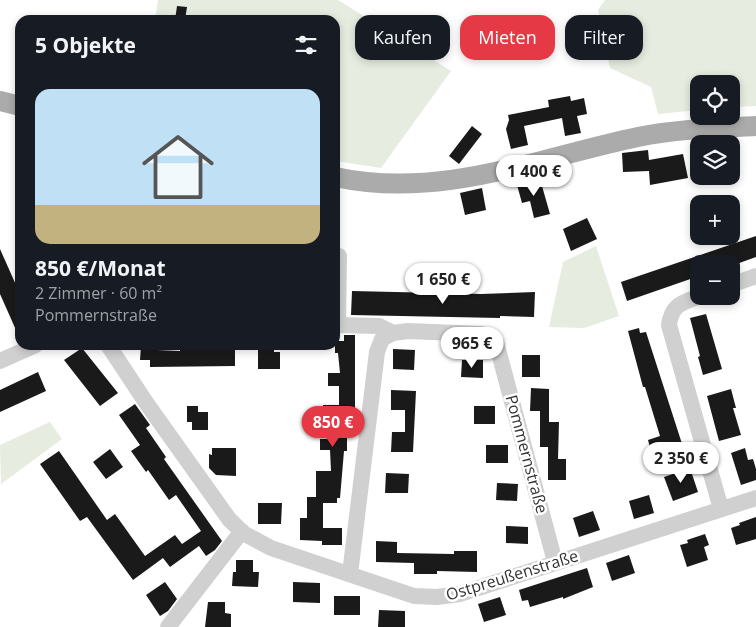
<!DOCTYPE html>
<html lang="de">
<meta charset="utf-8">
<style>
:root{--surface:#171b24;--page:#242831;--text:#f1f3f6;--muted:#9ea1a6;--line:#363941;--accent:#e63946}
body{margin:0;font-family:"Open Sans",sans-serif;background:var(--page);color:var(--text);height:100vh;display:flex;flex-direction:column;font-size:19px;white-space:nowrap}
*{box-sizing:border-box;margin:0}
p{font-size:16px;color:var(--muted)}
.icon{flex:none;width:28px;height:28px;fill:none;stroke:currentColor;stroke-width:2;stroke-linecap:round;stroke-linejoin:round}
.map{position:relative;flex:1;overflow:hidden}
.side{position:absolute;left:15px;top:15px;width:325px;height:335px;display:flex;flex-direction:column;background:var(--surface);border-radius:15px;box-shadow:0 2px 8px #0003}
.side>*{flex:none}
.top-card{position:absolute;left:355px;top:15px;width:325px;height:45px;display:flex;gap:10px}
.tools{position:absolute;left:690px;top:75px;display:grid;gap:10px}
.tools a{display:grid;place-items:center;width:50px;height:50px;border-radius:10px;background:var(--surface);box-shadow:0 2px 8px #0003;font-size:25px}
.price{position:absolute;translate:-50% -42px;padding:0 11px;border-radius:18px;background:#fff;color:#222;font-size:16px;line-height:32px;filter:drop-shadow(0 1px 2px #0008)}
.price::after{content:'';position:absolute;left:50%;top:30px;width:15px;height:11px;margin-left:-8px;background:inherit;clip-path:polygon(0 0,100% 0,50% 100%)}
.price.active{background:var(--accent);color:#fff}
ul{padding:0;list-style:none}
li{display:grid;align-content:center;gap:10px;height:265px;padding:0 20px}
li+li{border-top:1px solid var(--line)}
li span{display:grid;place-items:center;height:155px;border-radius:15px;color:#555}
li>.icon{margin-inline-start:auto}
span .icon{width:90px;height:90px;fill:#fffc;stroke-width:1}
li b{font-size:21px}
h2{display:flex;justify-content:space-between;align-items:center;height:60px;padding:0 20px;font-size:21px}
.chip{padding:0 18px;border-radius:15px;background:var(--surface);box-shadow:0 2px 8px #0003;font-size:18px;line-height:45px}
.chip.active{background:var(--accent);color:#fff}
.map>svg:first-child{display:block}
</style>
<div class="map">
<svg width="756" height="627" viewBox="0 0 756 627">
<rect width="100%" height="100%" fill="#fff"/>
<!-- green -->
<path fill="#e6ecdf" d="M158,0H338L451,71L381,168L335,161V20H155Z
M605,0H756V106L731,107V84H699V110L658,114L651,87L610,68L598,10Z
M596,246L619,316L584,328L549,327L563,262Z
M50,422L62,439L1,484L0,445Z"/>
<!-- building -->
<path fill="#1a1a1a" d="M177,6L187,7L185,20H175Z
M570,96L571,101L584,98L587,114L577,116L581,133L565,136L562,118L524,126L528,145L511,149L506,129L509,120L508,115L549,107L548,100Z
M472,126L482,134L459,164L449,156Z
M648,150L649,160L683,154L688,178L650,185L649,171L623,172L622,153Z
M540,179L550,214L534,218L530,201L522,203L517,185Z
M482,188L486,210L465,215L460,193Z
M587,218L597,239L571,251L563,229Z
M756,236V257L731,266V264H699V276L627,301L621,282Z
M0,249L20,294V339L0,294Z
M352,291L481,294L535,292L534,317L500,316V318L351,315Z
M706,314L722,369L703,375L698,357L700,356L690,318Z
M639,328L640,333L646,332L684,450L653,459L648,440L660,436L645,387H643L628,331Z
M344,335H355V421H351V432H347V451H344L340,498H337V503H323V528H342V545H322V541L300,540V518H307V497H316V471H331L330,450H320V439H333V419H323V405H339V386H328V373H340L338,353H335V341H344Z
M141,345H157V350L180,351V345H235V366L150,367V360H140Z
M258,345H274V352H280V369H258Z
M82,348L118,393L100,406L64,360Z
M393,349L415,350L414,370L393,369Z
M522,355H540V377H522Z
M462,360H483V378L461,377Z
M38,372L46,391L0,412V390Z
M531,388L549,389V422H559L558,459H566V480H548V447H540V411H530Z
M731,389L736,408H733L741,435L719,441L707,396Z
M391,390L416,391L413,452H391L392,432H405V410H391Z
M135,404L150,425L146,428L166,457L164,459L222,541L215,550L206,556L199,546L170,567L163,558L133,580L87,517L80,521L40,464L59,451L107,520L115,514L145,556L175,535L182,544L201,531L176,495L169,500L148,470L146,472L131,451L140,445L119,415Z
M187,406H198V412H208V430H192V422H187Z
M474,406H495V424H474Z
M486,445H508V463H486Z
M212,448H236V476L216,475L209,468V454L212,455Z
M745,448L748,460L753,459L756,469V480L741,485L731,453Z
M110,449L123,467L106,479L93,462Z
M690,468L698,492L673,501L664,477Z
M386,473L409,474L408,493H385Z
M497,483L518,484L517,501L496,500Z
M649,495L654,513L634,519L629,501Z
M258,503H282L281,524H258Z
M593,511L600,530L579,537L573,518Z
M756,517V539L736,545L731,528L740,525L739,523Z
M506,526L528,527V544L506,543Z
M705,534L709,545L704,547L708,560L687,567L680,545L688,543L687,540Z
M376,541L397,542V553L454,554V551H477V572L437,571V574H414V563L376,562Z
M629,555L635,573L612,581L606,563Z
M236,560H253V572H259L258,587L232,586L233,572H236Z
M587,568L593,587L563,599V597L530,607L528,600L522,601L519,590Z
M165,582L177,599L168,611L160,616L146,595Z
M293,582L320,583V603L293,602Z
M334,596H360V615H334Z
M500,597L506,615L484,622L478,604Z
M208,602H225V613L231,614V627H205Z
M379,610L405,611V627H378Z"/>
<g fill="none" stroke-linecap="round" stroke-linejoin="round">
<!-- minor -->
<path stroke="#d0d0d0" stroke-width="16" d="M731,285L756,276
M700,296C682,303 672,304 669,325L721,509
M335,325L379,326L393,333
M338,325L339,256
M108,345L147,404L229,519L243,533L271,548L414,596L437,597L460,594L756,498
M0,361L36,345
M350,574L377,352L382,339L393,333L408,331L481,334L496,342L555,562
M168,627L242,531"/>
<!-- major -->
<path stroke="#ababab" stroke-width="20" d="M0,101L20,106
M335,177C441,200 537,158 638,137C677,129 717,128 756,126"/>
</g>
<g text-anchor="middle" stroke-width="5" stroke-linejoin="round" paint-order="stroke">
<!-- street labels -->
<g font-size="16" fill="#333" stroke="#fff">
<text transform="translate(527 454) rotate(75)" y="6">Pommernstraße</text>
<text transform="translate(512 575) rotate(-17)" y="6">Ostpreußenstraße</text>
</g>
</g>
</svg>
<div class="tools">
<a><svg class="icon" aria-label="locate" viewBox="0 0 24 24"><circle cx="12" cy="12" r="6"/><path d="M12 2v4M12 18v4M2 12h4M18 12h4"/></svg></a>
<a><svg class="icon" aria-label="layers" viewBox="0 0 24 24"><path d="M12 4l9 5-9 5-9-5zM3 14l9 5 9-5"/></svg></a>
<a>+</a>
<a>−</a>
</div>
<b class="price" style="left:534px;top:197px">1 400 €</b>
<b class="price" style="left:443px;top:305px">1 650 €</b>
<b class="price" style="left:472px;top:369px">965 €</b>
<b class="price active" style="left:333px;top:448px">850 €</b>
<b class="price" style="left:681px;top:484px">2 350 €</b>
<div class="top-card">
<a class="chip">Kaufen</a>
<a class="chip active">Mieten</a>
<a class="chip">Filter</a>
</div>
<section class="side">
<h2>5 Objekte<svg class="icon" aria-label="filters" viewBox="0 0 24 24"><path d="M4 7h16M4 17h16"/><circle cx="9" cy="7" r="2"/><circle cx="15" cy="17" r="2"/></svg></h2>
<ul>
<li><span style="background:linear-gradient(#bfe0f5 75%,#c2b280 0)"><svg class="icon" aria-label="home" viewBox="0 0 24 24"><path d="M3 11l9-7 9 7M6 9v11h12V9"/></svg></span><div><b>850 €/Monat</b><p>2 Zimmer · 60 m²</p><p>Pommernstraße</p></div></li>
</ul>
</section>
</div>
